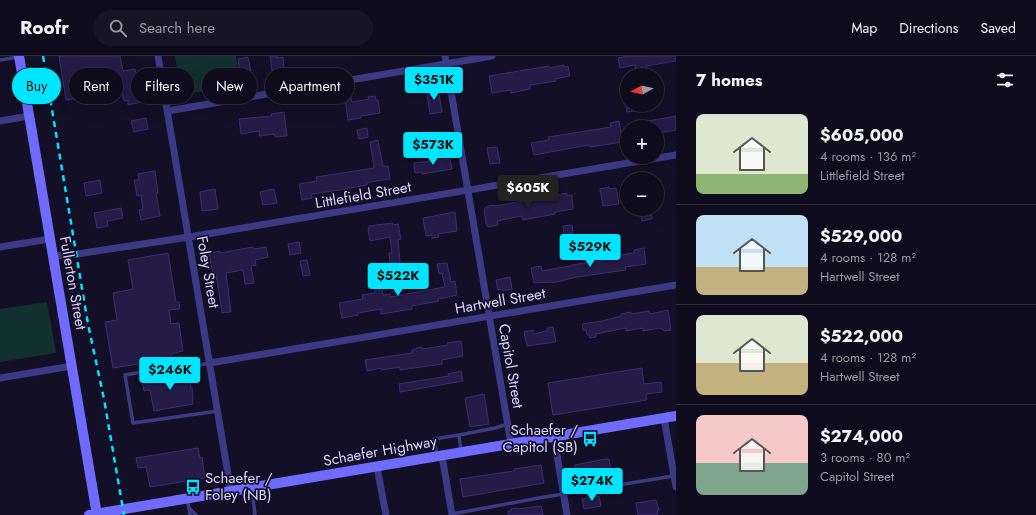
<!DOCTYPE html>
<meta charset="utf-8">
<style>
:root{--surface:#0e0b1c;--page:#171425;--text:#f1f3f6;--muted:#9b9ba3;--line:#2e2b3b;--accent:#00e5ff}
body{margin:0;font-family:Jost,sans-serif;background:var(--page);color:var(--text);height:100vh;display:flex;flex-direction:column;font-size:15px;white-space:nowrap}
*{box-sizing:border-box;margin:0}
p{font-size:13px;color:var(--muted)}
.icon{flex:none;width:22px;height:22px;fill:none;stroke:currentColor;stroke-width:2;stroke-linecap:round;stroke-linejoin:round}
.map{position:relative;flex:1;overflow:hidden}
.panel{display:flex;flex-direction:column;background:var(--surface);width:360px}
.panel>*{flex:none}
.hud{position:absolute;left:12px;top:12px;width:380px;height:36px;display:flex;gap:8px}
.needle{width:26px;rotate:262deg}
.buttons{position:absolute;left:620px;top:12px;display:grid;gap:8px}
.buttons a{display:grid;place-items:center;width:44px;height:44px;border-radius:50%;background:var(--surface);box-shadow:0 4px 16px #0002,0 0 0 1px var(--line);font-size:20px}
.price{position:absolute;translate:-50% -34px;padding:0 9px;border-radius:4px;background:var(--accent);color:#111;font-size:13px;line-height:26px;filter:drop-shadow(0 1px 2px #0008)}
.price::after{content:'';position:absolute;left:50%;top:24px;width:12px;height:9px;margin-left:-6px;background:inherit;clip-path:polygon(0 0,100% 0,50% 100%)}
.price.selected{background:#222;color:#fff}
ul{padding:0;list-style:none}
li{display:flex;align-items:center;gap:12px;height:100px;padding:0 20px}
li+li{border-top:1px solid var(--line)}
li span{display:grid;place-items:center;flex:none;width:112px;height:80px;border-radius:8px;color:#555}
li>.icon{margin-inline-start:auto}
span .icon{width:48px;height:48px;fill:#fffc;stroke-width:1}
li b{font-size:17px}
h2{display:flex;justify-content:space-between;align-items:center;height:48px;padding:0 20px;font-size:17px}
.pill{padding:0 14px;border-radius:18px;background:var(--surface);box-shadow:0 4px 16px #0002,0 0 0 1px var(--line);font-size:14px;line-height:36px}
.pill.selected{background:var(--accent);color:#111}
header{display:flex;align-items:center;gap:24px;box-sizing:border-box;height:56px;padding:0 20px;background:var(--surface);border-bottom:1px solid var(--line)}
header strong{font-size:19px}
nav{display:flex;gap:22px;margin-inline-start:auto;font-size:14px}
.search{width:280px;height:36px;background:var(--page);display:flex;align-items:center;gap:10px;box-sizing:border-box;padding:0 14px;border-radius:22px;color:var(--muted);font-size:15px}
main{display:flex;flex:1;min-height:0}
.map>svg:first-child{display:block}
</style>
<header>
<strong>Roofr</strong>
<div class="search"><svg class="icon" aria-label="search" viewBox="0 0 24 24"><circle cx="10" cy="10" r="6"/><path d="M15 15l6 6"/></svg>Search here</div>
<nav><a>Map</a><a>Directions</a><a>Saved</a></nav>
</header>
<main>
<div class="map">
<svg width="676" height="459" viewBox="0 0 676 459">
<rect width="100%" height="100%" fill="#130f26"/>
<!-- green -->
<path fill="#12302f" d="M175,0H236L241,29L181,39Z
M47,246L56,297L0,306V253Z"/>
<!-- building -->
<path fill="#241b47" stroke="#3b2d73" d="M59,0H120L123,15L135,13L139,37H141L142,46L128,49V44L124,45L122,35L66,44Z
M270,0H277V2L283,1L284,13L272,15Z
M629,0H676V5L646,10L647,13L636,15L635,9L620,12L618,2Z
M248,1L251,15L240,17L238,3Z
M564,9V11L568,10L570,20L555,23L556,25L530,29V33L511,37L510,34L492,37L489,20L549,10L550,12Z
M438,32L442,56L430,58L426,33Z
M375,40L376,44H378L380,57L361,60V62L348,64L345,43L351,42L352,46L369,43L368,41Z
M626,49H646V53L627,56Z
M284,56L287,80L275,81L274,78L260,80L259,75L241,78L239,63L272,60L271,58Z
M676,60V74L657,77V71H638L637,67Z
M146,62L148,73L134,76L131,65Z
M619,65L623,86L590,91L589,89L534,99L531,87L549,84L548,81L611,71L610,67Z
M367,72L368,81L359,83L357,74Z
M378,84L383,110H388L390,123L370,126L367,127V129L349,132L346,133L312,138V142L302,144L299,128L317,125L316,121L374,112L370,86Z
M497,91L500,107L490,108L487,92Z
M450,103L452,113L422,118V116L415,117L414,107Z
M155,115L158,137H156L160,160L141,164L139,154L143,153L141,139L137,140L134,124H139L138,118Z
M100,124L102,137L86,140L84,127Z
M609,131V133L616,132L619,148L603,150L600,133Z
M215,133L218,153L202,155L200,136Z
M274,133L277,147L263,149L260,136Z
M567,137V140L572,139L573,153L555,156V158L523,164L522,160L497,165L498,169L488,171L486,168L484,154L485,152L488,150L495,149V150Z
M121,152L123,162L107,165L108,170L97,172L94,157Z
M651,154L652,163L642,165L640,155Z
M455,156L457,175L438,178L439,181L432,182V179L426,180L423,162Z
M392,167L393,169L398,168L401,183L398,184L400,206L390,207L389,197H392L390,181L370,185L368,173H369V170Z
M572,169L573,177L564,179L563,170Z
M299,186L301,197L290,199L288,188Z
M253,191L254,193L266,191L268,201L255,204L256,209L251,210L254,227L245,228L243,214L226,217L231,256L222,257L216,218L213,219L209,197L220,195V197Z
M644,192L646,208L625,211L626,214L577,221L552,227V226L534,227L531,212L541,210L542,215L564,211L571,210V209L613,203L612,200L634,197V194Z
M168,197L176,246H179L180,253L169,254L171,268L179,267L183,295L171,298V303L113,312L105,266L117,264L113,237L133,233L128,204Z
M307,204L310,219L303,220L300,205Z
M447,207L451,226L455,225L457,239L438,243L439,245L412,250V253L381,258V253L358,257V259L342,262L339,247L363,243L362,239L375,237L372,217L380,215L383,239L390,238V241L445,231L442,217L439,218L437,208Z
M510,221L512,233L503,235V233L498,234L496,224Z
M668,254L671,274L664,275L663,273H661L660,272L643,275V272L626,275V272L596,278V281L590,282L589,279H587L586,274H583L582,268L602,265L621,260V258L631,256V258L649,255L650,258Z
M553,271L556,286L527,290L524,276L533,274L534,278L547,275V272Z
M461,285L463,300L442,304V308L400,314V311L381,314V312L367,315L365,304L412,297V294L416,293V292L422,291L423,293L448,289L447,287Z
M642,312L644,328L661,326L662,336L646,338L647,344L553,359L548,327Z
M461,315L463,325L400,336L399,328L449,320L448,318Z
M188,316L191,332H192L193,348L154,355L150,334L144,335L142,325L149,324L148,323Z
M484,338L489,368L470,371L465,342Z
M198,392L200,402L202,401L205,422L150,431L146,411L138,412L136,402Z
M605,403H609L611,415L577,421L575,409Z
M541,409L544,427L463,441L460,423L514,415V413Z
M599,440L601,450L584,453L582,443Z
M656,444L659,454L657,455L658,459H638L636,447Z
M541,450L543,459H508V455H511V453L518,452V453Z"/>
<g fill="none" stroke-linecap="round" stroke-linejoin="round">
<!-- lane -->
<path stroke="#3d3a85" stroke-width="3.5" d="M0,4L18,1
M210,307L195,310H176L125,319L133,367L218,355
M459,379L495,372L508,368
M437,400L434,383L459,379L461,395
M252,433L255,459H254
M187,444L189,452L196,459
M189,452L190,459
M452,458L539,442L673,420"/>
<!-- street -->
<path stroke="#3d3a85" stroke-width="7" d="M158,0L231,436
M445,0L511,388
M167,55L492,0
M0,65L29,60
M0,191L50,183
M53,200L77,198L189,181L676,99
M210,307L676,229
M0,322L72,310
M664,362L676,431
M554,381L567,459
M442,400L452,459
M377,411L386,459"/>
<!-- secondary -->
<path stroke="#6f6bff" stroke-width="10" d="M19,0L97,459
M89,459L676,360"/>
<!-- rail -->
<path stroke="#00e5ff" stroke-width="2.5" stroke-dasharray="6 5" stroke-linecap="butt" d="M43,0L88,268L104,343L124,459"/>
</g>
<!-- icons -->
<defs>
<g id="bus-bare" transform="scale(1.2)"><path d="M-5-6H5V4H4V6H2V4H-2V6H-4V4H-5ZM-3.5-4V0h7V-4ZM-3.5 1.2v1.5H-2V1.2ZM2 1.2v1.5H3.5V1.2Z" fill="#00e5ff" stroke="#130f26" stroke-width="2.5" paint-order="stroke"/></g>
</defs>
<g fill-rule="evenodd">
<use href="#bus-bare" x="590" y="383"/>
<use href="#bus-bare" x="193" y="431"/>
</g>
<g text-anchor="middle" stroke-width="3.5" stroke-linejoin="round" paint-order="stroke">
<!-- street labels -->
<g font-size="15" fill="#d9d4ff" stroke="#130f26">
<text transform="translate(363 139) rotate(-10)" y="5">Littlefield Street</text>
<text transform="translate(208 216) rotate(80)" y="5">Foley Street</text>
<text transform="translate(73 227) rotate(80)" y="5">Fullerton Street</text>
<text transform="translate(500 245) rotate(-10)" y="5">Hartwell Street</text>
<text transform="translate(511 310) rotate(80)" y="5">Capitol Street</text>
<text transform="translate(380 395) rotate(-10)" y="5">Schaefer Highway</text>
</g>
<!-- poi labels -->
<g font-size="15" fill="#d9d4ff" stroke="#130f26" text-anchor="end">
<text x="578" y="379">Schaefer /<tspan x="578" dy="17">Capitol (SB)</tspan></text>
<text x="205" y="427" text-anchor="start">Schaefer /<tspan x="205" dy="17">Foley (NB)</tspan></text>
</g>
</g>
</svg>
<div class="buttons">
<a><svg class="needle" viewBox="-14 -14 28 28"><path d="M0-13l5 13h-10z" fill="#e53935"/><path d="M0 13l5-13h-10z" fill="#9b9ba3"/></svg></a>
<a>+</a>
<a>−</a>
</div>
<b class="price" style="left:434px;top:45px">$351K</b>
<b class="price" style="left:433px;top:110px">$573K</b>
<b class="price selected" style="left:528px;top:153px">$605K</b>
<b class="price" style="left:590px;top:212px">$529K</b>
<b class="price" style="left:398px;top:241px">$522K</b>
<b class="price" style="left:170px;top:335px">$246K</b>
<b class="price" style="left:592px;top:446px">$274K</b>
<div class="hud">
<a class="pill selected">Buy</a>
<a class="pill">Rent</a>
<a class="pill">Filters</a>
<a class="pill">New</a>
<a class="pill">Apartment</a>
</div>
</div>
<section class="panel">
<h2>7 homes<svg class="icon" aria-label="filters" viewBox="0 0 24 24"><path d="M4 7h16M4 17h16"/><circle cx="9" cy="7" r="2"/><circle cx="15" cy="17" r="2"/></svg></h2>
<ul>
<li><span style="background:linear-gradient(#dfe7d0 75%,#8fb573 0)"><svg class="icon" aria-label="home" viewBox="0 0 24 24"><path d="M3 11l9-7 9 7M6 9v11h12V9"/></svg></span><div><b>$605,000</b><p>4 rooms · 136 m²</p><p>Littlefield Street</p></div></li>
<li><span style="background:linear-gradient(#bfe0f5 65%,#c2b280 0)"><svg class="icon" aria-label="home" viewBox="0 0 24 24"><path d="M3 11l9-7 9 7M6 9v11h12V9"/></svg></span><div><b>$529,000</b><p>4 rooms · 128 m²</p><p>Hartwell Street</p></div></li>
<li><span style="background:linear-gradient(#dfe7d0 60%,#c2b280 0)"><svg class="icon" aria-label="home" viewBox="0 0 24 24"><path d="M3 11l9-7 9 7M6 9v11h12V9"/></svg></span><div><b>$522,000</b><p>4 rooms · 128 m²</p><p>Hartwell Street</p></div></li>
<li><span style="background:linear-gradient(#f6c9c9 60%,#7fa58c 0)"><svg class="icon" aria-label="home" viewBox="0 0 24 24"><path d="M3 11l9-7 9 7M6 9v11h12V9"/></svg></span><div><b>$274,000</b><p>3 rooms · 80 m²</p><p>Capitol Street</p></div></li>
</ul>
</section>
</main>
